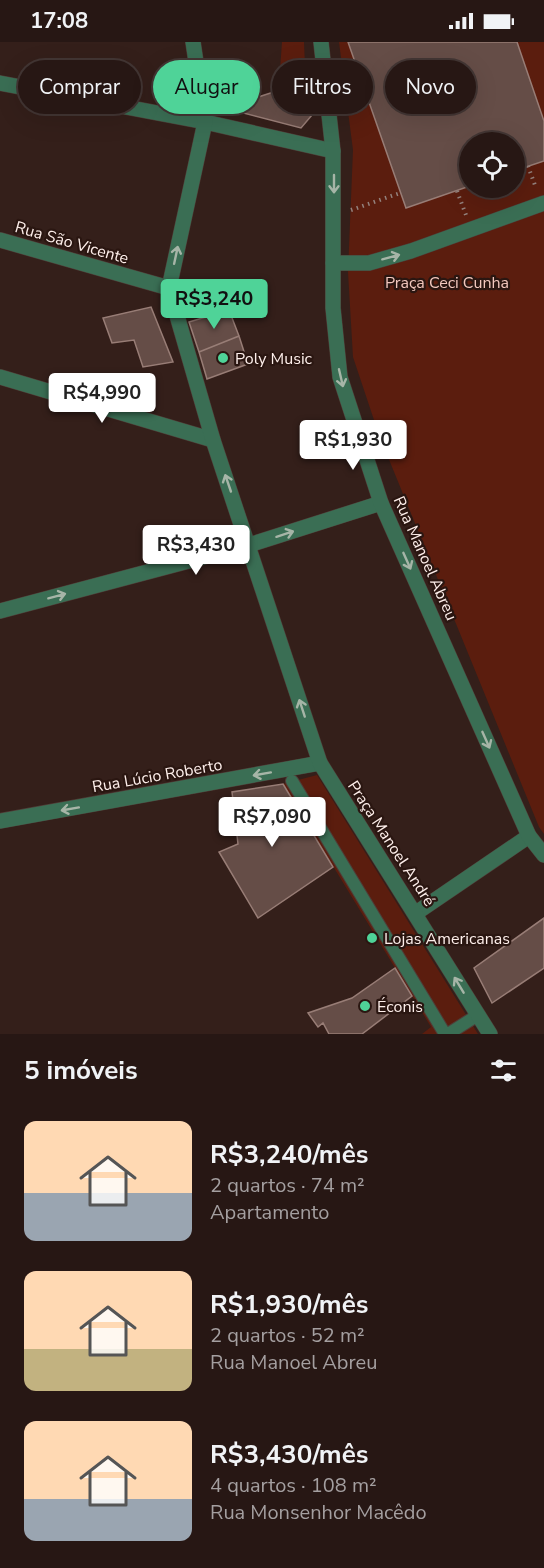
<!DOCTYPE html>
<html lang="pt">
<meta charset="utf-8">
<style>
:root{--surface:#271714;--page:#2f201d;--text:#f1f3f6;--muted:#a49fa0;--line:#433634;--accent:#4fd398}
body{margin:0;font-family:"Nunito Sans",sans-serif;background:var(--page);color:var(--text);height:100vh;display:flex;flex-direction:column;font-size:22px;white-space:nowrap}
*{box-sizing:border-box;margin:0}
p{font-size:20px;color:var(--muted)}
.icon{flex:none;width:33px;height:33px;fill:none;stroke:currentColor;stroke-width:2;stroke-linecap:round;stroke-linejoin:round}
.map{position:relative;height:992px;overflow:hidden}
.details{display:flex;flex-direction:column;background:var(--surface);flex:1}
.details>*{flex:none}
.top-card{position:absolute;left:18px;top:18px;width:508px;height:54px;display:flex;gap:12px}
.fabs{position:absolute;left:459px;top:90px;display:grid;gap:12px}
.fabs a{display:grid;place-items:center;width:66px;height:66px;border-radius:50%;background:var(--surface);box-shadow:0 6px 24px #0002,0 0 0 2px var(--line);font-size:30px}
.price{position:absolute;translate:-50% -51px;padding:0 14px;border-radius:6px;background:#fff;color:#222;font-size:20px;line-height:39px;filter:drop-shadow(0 2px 3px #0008)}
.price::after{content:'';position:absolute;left:50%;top:36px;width:18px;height:14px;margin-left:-9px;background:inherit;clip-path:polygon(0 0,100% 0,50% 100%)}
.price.selected{background:var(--accent);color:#111}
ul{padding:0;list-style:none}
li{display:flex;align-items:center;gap:18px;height:150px;padding:0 24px}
li span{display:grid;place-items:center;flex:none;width:168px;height:120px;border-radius:12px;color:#555}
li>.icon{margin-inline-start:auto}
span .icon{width:72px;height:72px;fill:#fffc;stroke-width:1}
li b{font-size:26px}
h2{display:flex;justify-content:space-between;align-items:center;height:72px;padding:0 24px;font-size:26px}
.pill{padding:0 21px;border-radius:27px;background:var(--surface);box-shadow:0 6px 24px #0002,0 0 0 2px var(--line);font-size:21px;line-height:54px}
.pill.selected{background:var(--accent);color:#111}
.status{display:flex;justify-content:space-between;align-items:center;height:42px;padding:0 30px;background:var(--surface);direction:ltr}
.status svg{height:16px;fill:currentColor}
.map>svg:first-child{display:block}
</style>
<div class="status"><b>17:08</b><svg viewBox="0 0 49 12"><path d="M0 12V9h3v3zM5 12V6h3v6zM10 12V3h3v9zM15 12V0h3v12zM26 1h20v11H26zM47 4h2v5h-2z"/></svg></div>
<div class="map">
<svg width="544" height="992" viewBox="0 0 544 992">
<rect width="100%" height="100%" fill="#341f1a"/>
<!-- green -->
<path fill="#5b1d0e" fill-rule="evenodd" d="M282,0H304L305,24L280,28Z
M339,0H544V792L539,785L379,393L353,315L348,230L353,108ZM470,100H514V146H470Z
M317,733L478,992H422L431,985L283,742Z"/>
<!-- building -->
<path fill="#654d47" stroke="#987d76" stroke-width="1.5" d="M348,0H517L544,79V119L514,129V100H470V144L406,166Z
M305,24L312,73L301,86L224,66L280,48V28Z
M151,265L173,320L143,325L134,298L112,301L103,276Z
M229,268L239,294L199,310L189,280Z
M239,294L248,322L207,337L199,310Z
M283,742L333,825L258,876L219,810L238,802L232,750Z
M544,876V926L492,961L474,926Z
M395,926L412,954L362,992H329L323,981L318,985L308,971L352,956Z"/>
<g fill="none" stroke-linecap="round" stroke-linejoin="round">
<!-- pedestrian casing -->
<g stroke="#503c37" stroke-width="14">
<path id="pedestrian" d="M292,739L445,992
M448,992L478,973"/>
</g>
<!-- minor casing -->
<g stroke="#503c37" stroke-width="16">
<path id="minor" d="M0,41L205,80L333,109
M0,198L169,246
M333,221H369L411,209L544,161
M0,335L213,398
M0,569L249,503L381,461
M0,779L320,721
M416,871L529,794"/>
</g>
<!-- tertiary casing -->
<g stroke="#503c37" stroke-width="16">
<path id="tertiary" d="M193,0L205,80L169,246L213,398L320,721L490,992
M321,0L333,109V266L340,335L381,461L529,794L544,813"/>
</g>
<!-- path -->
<path stroke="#93817c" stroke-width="4" stroke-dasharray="1.5 4.5" stroke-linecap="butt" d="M528,124L536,146
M457,149L466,173
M351,168L400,151"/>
<!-- pedestrian -->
<use href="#pedestrian" stroke="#3a6e54" stroke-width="12"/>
<!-- minor -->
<use href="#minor" stroke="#3a6e54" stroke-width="15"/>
<!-- tertiary -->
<use href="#tertiary" stroke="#3a6e54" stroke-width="15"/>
</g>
<!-- one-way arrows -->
<defs><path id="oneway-shaft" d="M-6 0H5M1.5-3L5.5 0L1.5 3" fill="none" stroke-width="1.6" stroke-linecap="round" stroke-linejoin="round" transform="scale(1.5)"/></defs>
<g stroke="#a6b5a7">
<use href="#oneway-shaft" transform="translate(334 142) rotate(90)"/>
<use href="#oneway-shaft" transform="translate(176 213) rotate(-78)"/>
<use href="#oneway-shaft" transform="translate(391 215) rotate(-15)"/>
<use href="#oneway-shaft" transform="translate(341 336) rotate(77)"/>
<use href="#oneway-shaft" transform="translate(228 441) rotate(-109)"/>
<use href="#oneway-shaft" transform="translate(285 492) rotate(-18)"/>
<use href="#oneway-shaft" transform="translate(407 519) rotate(66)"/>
<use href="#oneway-shaft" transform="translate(57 554) rotate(-15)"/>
<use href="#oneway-shaft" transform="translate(302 666) rotate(-108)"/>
<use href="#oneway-shaft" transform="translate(486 698) rotate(66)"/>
<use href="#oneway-shaft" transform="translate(262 732) rotate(170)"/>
<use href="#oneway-shaft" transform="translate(70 767) rotate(170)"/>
<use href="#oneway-shaft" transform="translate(459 943) rotate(-121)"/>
</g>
<!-- markers -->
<g fill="#4fd398" stroke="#2a1611" stroke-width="2">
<circle cx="223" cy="316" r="6"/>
<circle cx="372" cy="896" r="6"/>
<circle cx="365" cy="964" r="6"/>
</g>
<g text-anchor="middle" stroke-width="4.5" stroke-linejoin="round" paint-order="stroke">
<!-- street labels -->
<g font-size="16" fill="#feefeb" stroke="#2a1611">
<text transform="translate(72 200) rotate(16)" y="6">Rua São Vicente</text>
<text transform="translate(426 516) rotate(66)" y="6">Rua Manoel Abreu</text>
<text transform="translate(157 733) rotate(-10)" y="6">Rua Lúcio Roberto</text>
<text transform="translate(392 801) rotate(57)" y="6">Praça Manoel André</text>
</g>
<!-- park labels -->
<g font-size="16" fill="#f3c8be" stroke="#2a1611">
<text x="447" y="246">Praça Ceci Cunha</text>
</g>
<!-- poi labels -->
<g font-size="16" fill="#feefeb" stroke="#2a1611" text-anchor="start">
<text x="235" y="322">Poly Music</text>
<text x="384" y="902">Lojas Americanas</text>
<text x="377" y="970">Éconis</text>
</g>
</g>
</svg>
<div class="fabs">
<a><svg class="icon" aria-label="locate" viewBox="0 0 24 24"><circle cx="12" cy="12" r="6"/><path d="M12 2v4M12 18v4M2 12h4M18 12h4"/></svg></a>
</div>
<b class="price selected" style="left:214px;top:288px">R$3,240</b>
<b class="price" style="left:102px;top:382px">R$4,990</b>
<b class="price" style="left:353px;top:429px">R$1,930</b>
<b class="price" style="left:196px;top:534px">R$3,430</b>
<b class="price" style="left:272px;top:806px">R$7,090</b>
<div class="top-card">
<a class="pill">Comprar</a>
<a class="pill selected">Alugar</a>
<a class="pill">Filtros</a>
<a class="pill">Novo</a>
</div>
</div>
<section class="details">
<h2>5 imóveis<svg class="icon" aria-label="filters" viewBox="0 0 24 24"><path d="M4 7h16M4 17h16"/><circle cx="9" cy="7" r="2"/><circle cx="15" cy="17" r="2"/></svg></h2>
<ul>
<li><span style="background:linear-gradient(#ffd9b3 60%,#9aa5b1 0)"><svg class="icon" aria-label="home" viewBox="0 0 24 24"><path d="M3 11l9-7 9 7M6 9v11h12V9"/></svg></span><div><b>R$3,240/mês</b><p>2 quartos · 74 m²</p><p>Apartamento</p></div></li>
<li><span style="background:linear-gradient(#ffd9b3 65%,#c2b280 0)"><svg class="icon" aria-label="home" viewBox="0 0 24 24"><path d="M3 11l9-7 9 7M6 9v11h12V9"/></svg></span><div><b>R$1,930/mês</b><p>2 quartos · 52 m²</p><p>Rua Manoel Abreu</p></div></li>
<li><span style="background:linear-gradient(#ffd9b3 65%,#9aa5b1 0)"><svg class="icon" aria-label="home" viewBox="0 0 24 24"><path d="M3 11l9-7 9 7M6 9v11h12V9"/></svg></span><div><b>R$3,430/mês</b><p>4 quartos · 108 m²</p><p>Rua Monsenhor Macêdo</p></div></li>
</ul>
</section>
